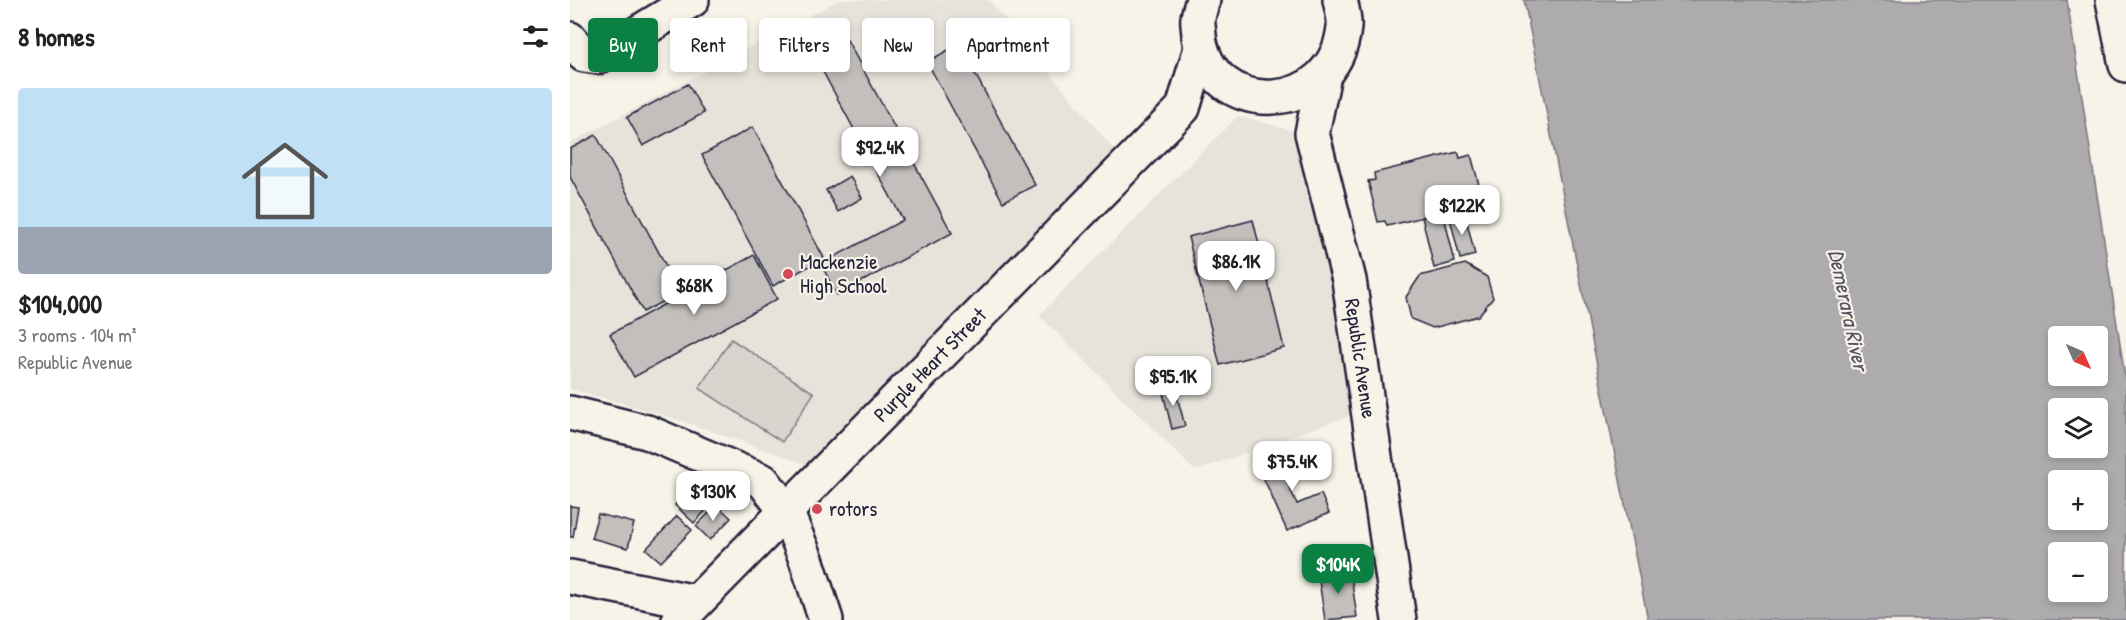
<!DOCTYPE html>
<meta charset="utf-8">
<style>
:root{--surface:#fff;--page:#f6f6f6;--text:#222;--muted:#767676;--accent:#0b8043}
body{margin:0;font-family:"Patrick Hand",sans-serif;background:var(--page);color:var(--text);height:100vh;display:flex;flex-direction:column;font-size:22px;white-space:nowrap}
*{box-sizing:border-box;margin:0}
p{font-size:20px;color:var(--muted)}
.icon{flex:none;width:33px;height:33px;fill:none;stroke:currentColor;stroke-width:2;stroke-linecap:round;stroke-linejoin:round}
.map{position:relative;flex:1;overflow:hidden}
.details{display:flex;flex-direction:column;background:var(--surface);width:570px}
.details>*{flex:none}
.guide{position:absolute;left:18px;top:18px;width:570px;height:54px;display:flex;gap:12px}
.needle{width:39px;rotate:135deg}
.buttons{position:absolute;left:1478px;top:326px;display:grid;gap:12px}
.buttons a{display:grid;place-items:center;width:60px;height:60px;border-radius:6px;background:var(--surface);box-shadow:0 3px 9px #0003;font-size:30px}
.price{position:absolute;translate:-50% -51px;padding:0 14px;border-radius:12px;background:#fff;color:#222;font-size:20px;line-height:39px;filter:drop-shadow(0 2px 3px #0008)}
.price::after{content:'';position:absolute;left:50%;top:36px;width:18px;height:14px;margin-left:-9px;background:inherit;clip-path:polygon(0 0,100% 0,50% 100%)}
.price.selected{background:var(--accent);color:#fff}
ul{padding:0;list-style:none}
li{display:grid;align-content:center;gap:12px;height:318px;padding:0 18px}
li span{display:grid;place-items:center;height:186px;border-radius:6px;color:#555}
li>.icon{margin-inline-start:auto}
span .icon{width:108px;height:108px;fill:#fffc;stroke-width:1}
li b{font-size:26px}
h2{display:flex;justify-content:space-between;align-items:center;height:72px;padding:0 18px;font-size:26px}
.chip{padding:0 21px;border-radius:6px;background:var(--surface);box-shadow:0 3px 9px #0003;font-size:21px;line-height:54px}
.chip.selected{background:var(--accent);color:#fff}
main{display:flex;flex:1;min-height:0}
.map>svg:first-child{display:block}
</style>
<main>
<section class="details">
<h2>8 homes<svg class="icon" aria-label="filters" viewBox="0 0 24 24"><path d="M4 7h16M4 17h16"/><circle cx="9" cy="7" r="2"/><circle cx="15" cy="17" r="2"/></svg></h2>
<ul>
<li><span style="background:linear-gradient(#bfe0f5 75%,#9aa5b1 0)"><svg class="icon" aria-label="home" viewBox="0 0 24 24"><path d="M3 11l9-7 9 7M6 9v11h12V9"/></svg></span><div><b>$104,000</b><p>3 rooms · 104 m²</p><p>Republic Avenue</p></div></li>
</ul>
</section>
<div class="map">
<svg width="1556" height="620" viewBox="0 0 1556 620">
<rect width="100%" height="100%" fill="#f7f3e8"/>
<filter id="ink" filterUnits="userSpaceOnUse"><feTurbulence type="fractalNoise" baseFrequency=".0167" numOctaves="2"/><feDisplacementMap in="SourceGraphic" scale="12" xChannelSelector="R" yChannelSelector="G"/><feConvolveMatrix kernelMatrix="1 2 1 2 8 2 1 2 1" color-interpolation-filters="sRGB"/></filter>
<g filter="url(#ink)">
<!-- built -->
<path fill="#e7e3db" d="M269,0H419L551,158L244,467L97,416L0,389V143Z
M668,116L721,130L763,249L785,414L625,471L469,315Z"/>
<!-- green -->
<path fill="#d8d5cf" stroke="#7d7c85" stroke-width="1.5" d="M161,339L244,393L212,442L129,388Z"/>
<!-- water -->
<path fill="#aeabad" stroke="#76747f" stroke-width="1.5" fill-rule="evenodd" d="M954,0H1497L1556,383V620H1078ZM1488,336H1527V375H1488ZM1488,408H1527V447H1488ZM1488,480H1527V519H1488ZM1488,552H1527V591H1488Z"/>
<!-- building -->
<path fill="#c2bfbd" stroke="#22223b" stroke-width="1.5" d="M277,40L382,233L267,295L251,264L333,220L245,57Z
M389,44L465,185L433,202L357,62Z
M118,84L134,113L73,146L57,117Z
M183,127L254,258L203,286L132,155Z
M26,135L110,292L73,312L0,177V149Z
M888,152L890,158L901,155L912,196L900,199L901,205L817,226L815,221L808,222L798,181L805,180L804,173Z
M280,176L292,198L268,212L256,190Z
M873,212L885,262L864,268L852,217Z
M895,214L905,255L890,259L880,218Z
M683,220L714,348L650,365L618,237Z
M184,255L207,299L64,377L40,334Z
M895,264L917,277L923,298L908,316L863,328L841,319L836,297L850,276Z
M604,385L615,426L602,429L592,389Z
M732,451L741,471L717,482L727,504L751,494L759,513L717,531L690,470Z
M124,486L142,504L124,523L105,505Z
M147,505L161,518L140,540L126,526Z
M0,506L8,507L3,537H0Z
M28,514L64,523L58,548L21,538Z
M107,516L122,530L91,562L76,549Z
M780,569L787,617L755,620L748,574Z"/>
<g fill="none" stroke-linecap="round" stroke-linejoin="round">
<!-- minor casing -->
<g stroke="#22223b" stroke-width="38">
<g id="minor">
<path d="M633,0C631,6 629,12 628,18C627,23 629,30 629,36C640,121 765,117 774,27C775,19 772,9 770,0"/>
<path d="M1543,0L1556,65"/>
<path d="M0,39L14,55L28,57L122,0"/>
<path id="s1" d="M754,75L742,133L779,280L829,620"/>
<path d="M0,413L77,432L193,481L216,511L236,559L256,620"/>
<path d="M0,577L126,602"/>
<path id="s2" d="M109,620L613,108L631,48"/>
</g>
</g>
<!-- minor -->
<use href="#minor" stroke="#f7f3e8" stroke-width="33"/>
</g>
</g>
<!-- markers -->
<g fill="#d1495b" stroke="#f7f3e8" stroke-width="2">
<circle cx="218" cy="274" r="6"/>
<circle cx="247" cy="509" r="6"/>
</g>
<g text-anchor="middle" stroke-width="4.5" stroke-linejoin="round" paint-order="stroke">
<!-- poi labels -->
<g font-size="21" fill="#22223b" stroke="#f7f3e8" text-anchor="start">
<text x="230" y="269">Mackenzie<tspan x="230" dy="24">High School</tspan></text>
<text x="259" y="516">rotors</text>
</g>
<!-- street labels -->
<g font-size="21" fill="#22223b" stroke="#f7f3e8">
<text dy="7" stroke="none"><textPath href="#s1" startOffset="290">Republic Avenue</textPath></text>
<text dy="7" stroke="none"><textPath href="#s2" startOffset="358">Purple Heart Street</textPath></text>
</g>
<!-- water labels -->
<g font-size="22" font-style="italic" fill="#535263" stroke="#f7f3e8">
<text transform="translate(1279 310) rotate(78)" y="8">Demerara River</text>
</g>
</g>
</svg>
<div class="buttons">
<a><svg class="needle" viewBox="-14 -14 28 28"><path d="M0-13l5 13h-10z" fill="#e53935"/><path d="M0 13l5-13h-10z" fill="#767676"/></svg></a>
<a><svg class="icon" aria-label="layers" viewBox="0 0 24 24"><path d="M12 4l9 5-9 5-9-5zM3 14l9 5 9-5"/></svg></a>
<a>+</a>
<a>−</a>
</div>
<b class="price" style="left:310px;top:178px">$92.4K</b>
<b class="price" style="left:892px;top:236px">$122K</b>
<b class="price" style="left:666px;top:292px">$86.1K</b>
<b class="price" style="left:124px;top:316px">$68K</b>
<b class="price" style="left:603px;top:407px">$95.1K</b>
<b class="price" style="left:722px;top:492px">$75.4K</b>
<b class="price" style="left:143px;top:522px">$130K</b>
<b class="price selected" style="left:768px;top:595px">$104K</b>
<div class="guide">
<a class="chip selected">Buy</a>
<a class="chip">Rent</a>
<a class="chip">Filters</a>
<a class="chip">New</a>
<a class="chip">Apartment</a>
</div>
</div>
</main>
